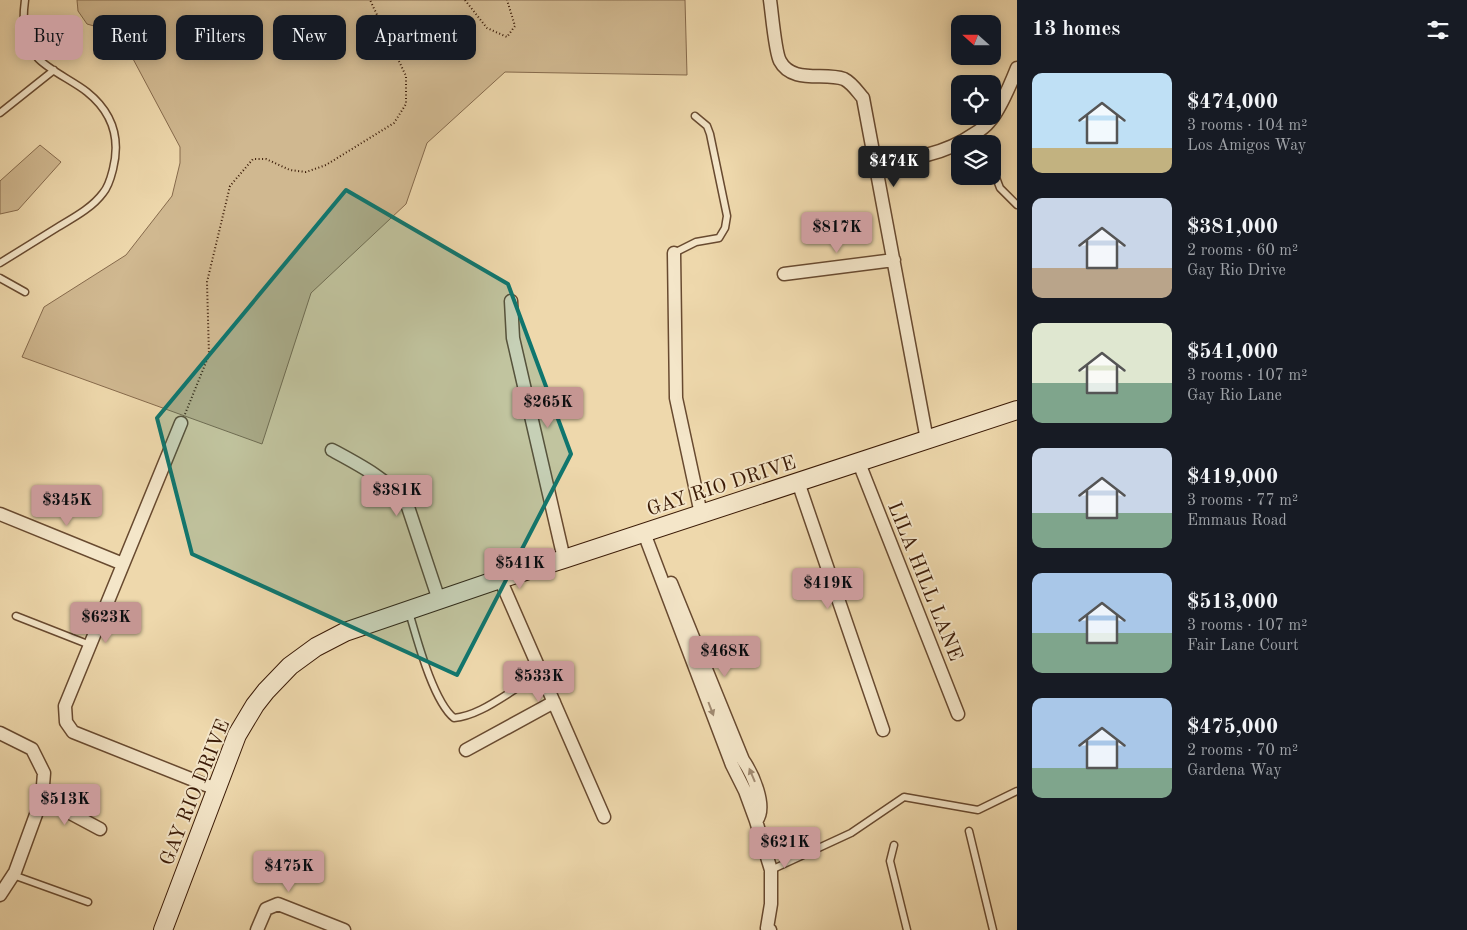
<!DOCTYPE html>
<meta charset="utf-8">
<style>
:root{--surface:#171b24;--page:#20242c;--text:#f1f3f6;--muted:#9ea1a6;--accent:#c59692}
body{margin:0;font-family:"Old Standard TT",serif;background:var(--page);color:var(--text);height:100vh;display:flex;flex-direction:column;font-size:19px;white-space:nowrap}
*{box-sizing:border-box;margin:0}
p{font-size:16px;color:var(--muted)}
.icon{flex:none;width:28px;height:28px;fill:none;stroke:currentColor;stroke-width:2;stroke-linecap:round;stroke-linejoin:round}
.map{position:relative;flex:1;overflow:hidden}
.drawer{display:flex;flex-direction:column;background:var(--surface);width:450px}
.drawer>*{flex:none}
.guide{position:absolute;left:15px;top:15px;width:475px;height:45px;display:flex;gap:10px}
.needle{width:32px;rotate:291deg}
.tools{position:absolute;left:951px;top:15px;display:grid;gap:10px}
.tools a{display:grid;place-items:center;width:50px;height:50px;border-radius:10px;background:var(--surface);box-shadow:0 2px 12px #0003;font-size:25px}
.price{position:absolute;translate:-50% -42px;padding:0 11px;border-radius:5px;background:var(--accent);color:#111;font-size:16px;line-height:32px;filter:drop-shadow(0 1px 2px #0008)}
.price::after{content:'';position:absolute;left:50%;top:30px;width:15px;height:11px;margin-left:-8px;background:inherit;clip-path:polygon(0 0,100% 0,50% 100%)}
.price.on{background:#222;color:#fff}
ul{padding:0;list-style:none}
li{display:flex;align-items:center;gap:15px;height:125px;padding:0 15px}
li span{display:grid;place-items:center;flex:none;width:140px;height:100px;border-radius:10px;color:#555}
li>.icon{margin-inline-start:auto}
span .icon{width:60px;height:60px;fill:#fffc;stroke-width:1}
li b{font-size:21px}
h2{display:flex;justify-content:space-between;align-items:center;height:60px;padding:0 15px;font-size:21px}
.pill{padding:0 18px;border-radius:10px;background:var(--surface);box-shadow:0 2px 12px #0003;font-size:18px;line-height:45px}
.pill.on{background:var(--accent);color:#111}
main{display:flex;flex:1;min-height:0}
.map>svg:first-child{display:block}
</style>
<main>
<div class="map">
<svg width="1017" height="930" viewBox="0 0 1017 930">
<rect width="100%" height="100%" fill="#eed8ac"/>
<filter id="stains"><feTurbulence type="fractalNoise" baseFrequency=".004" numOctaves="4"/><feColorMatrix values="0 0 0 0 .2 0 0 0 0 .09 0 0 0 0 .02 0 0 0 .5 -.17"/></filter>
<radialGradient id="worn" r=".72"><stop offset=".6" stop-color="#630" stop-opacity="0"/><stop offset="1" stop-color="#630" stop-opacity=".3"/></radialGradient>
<!-- green -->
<path fill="#d0b890" stroke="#866a4c" d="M77,0H685L687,75L505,72L427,143L406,204L311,293L262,444L22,357L44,307L126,255L172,196L180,163V147L124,42L101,28L87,24L78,11Z
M40,145L61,162L18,210L0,214V181Z"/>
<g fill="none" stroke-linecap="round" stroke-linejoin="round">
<!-- lane casing -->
<g stroke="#684a30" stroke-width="9">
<path id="lane" d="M0,113L54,70
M970,137L983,144
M992,167L1000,188L1017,205
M674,253L696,242L719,238L725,228L727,216L710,134L707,126L695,116
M0,263C19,251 39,239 58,227C73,218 92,208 103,193C109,186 111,177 113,169C121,137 112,112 87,92C75,82 45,68 37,57C23,38 22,23 25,0
M0,278L25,292
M409,612C417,639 433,701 454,718C477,716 499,699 519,687
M16,616L90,645
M969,831L993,930
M894,845L890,861L907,930
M771,870L851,833L904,797L978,810L1017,791
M13,875L88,902"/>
</g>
<!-- street casing -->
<g stroke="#684a30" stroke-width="15">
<path id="street" d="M770,0C772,13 775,52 780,61C792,84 824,72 844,79C852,83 857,91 863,98L927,440
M876,163C911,159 944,155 974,134C979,131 985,127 989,122C1000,110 1011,83 1017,68
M674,253L676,398L701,514
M784,274L894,260
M511,301L513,338L564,559
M181,423L65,706L66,722L73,732L216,789
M332,450C358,464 389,480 407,504L439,600
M859,463L958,714
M798,482L883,730
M0,514L123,564
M644,533L732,765L745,791L756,821L771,870V904L767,928L770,930
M500,579L604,817
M671,583L743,760C752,773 768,807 756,821
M0,733L32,749L44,773L42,798L15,872L0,895
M466,750L554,702
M42,798L100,829
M257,930L266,909L278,904L344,930"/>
</g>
<!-- secondary casing -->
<g stroke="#3b1b07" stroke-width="20">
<path id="secondary" d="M163,930L237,735L255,705L266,691L290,666L316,647L345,632L500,579L564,559L1017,410"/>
</g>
<!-- path -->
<path stroke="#3b1b07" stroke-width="2" stroke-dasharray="1 2.5" stroke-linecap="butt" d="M465,0L487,28L507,37L515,26L507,0
M185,414L209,355L207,282L230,186L253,159H266L290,170L306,172L326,165L394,123L406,104V76L370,0"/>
<!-- lane -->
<use href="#lane" stroke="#f4e6c9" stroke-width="6"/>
<!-- street -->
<use href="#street" stroke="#f4e6c9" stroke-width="12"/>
<!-- secondary -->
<use href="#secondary" stroke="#f4e6c9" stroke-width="18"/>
</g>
<!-- one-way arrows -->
<defs><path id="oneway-solid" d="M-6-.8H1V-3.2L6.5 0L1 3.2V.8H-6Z" transform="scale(1.25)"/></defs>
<g fill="#a18b72">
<use href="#oneway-solid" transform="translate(711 709) rotate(69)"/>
<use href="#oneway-solid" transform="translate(752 775) rotate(-113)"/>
</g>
<!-- marked area -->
<path fill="#0f766e" fill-opacity="0.2" stroke="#0f766e" stroke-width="4" stroke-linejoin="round" d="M346,190L508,284L571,454L457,675L192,554L157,418Z"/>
<g text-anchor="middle" stroke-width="4" stroke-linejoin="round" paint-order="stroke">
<!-- street labels -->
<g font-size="20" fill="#3b1b07" stroke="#f4e6c9">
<text transform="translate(721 485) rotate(-18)" y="7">GAY RIO DRIVE</text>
<text transform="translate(926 581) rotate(68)" y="7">LILA HILL LANE</text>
<text transform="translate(194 792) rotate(-68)" y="7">GAY RIO DRIVE</text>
</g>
</g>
<rect width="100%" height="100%" filter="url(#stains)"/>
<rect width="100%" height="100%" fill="url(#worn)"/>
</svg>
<div class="tools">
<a><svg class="needle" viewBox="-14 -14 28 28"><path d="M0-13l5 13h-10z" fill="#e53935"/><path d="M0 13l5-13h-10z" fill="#9ea1a6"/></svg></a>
<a><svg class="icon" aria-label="locate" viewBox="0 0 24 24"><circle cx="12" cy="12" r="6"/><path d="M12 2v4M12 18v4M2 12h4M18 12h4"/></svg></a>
<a><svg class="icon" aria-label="layers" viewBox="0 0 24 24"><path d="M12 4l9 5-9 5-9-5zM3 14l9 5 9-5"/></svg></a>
</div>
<b class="price on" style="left:894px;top:188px">$474K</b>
<b class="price" style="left:837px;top:254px">$817K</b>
<b class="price" style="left:548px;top:429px">$265K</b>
<b class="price" style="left:397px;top:517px">$381K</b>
<b class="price" style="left:67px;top:527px">$345K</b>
<b class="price" style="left:520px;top:590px">$541K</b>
<b class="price" style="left:828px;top:610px">$419K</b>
<b class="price" style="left:106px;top:644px">$623K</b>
<b class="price" style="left:725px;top:678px">$468K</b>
<b class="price" style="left:539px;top:703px">$533K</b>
<b class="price" style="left:65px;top:826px">$513K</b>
<b class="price" style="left:785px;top:869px">$621K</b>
<b class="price" style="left:289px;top:893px">$475K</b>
<div class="guide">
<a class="pill on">Buy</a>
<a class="pill">Rent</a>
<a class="pill">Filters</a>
<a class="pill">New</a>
<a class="pill">Apartment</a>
</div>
</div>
<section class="drawer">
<h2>13 homes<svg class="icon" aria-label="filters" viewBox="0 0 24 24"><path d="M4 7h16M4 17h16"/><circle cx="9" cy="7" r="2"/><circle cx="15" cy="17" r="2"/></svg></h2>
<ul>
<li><span style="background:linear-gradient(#bfe0f5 75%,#c2b280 0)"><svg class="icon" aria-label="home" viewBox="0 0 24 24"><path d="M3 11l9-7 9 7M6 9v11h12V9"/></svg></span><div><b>$474,000</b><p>3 rooms · 104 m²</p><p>Los Amigos Way</p></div></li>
<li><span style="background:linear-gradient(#c9d6e8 70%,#b9a48a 0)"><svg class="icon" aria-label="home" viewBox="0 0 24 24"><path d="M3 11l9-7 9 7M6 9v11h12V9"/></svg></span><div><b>$381,000</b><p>2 rooms · 60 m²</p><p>Gay Rio Drive</p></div></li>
<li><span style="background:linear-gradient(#dfe7d0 60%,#7fa58c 0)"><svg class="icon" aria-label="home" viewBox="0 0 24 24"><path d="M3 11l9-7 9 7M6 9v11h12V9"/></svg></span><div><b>$541,000</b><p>3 rooms · 107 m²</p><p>Gay Rio Lane</p></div></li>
<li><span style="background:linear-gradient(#c9d6e8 65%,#7fa58c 0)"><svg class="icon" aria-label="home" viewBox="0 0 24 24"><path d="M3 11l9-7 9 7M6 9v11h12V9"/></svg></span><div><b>$419,000</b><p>3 rooms · 77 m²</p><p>Emmaus Road</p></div></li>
<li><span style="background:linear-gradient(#a9c7e8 60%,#7fa58c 0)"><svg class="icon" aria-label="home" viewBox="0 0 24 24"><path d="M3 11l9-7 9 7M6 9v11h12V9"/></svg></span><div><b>$513,000</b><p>3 rooms · 107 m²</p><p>Fair Lane Court</p></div></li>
<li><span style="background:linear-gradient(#a9c7e8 70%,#7fa58c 0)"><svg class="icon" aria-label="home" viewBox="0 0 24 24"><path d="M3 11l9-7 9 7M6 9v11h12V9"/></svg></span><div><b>$475,000</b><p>2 rooms · 70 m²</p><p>Gardena Way</p></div></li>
</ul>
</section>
</main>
